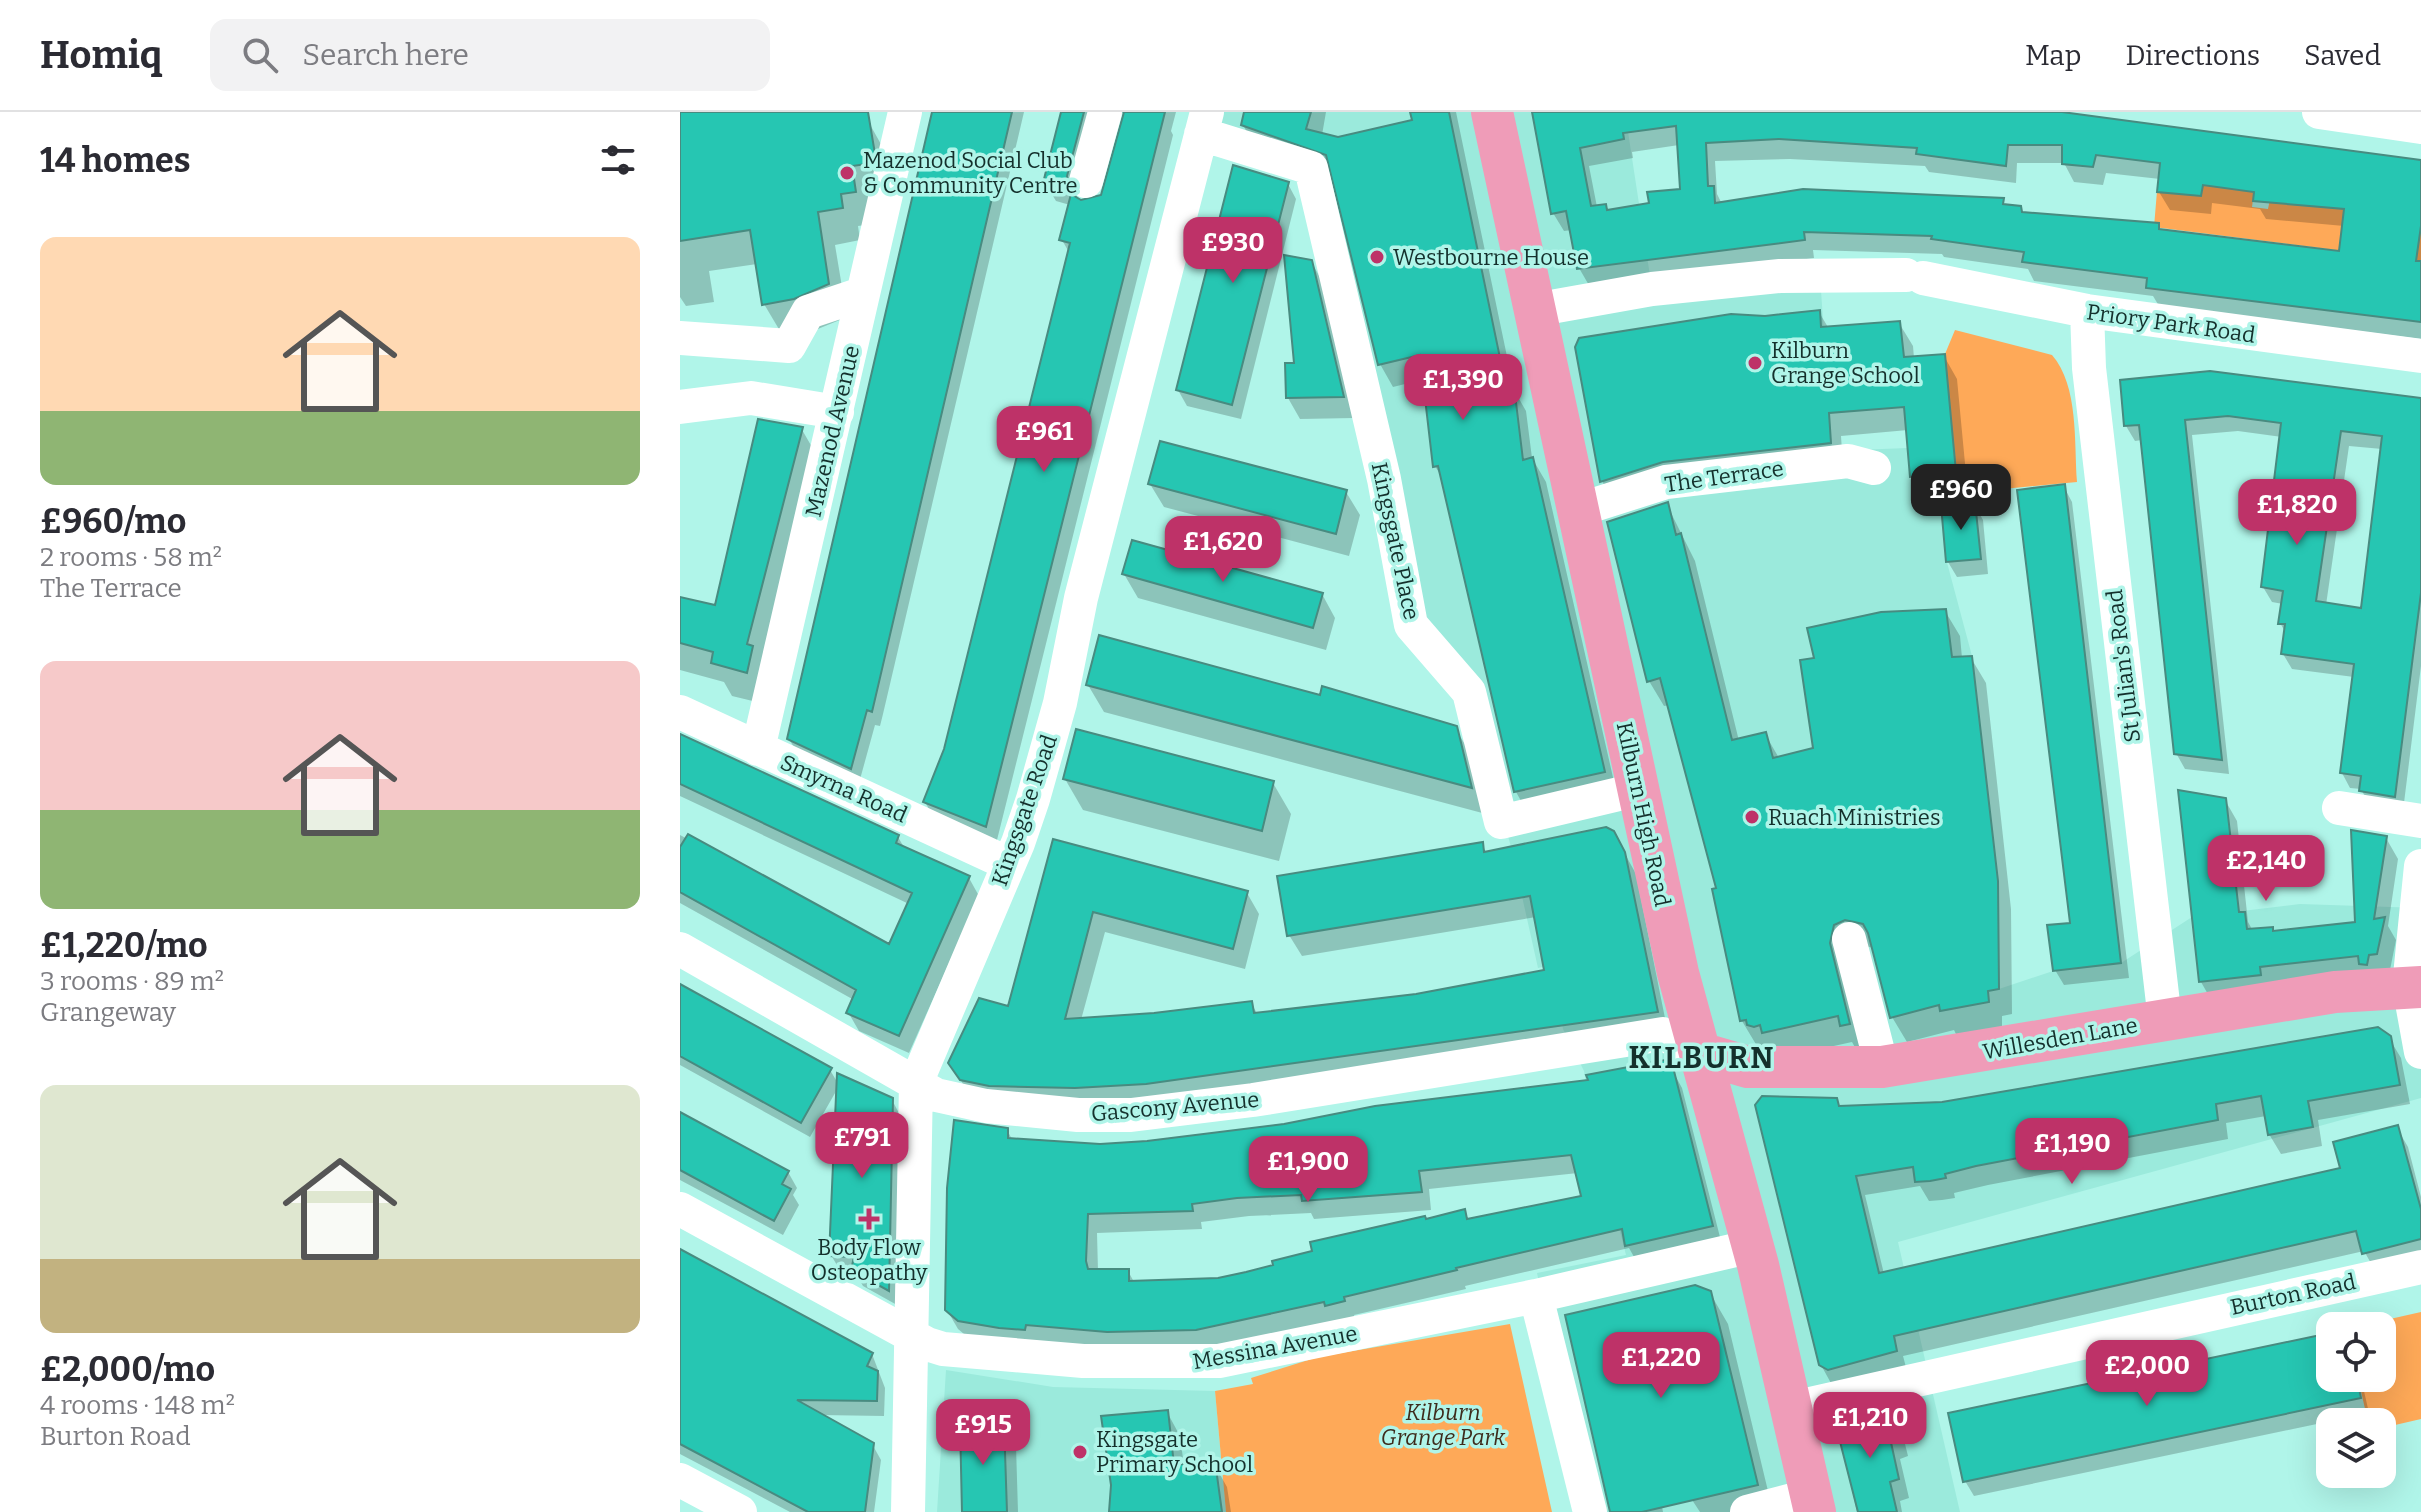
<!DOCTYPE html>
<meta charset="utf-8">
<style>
:root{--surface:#fff;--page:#f2f2f3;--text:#2b2b33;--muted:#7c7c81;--line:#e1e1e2;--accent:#be3268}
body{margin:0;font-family:Bitter,serif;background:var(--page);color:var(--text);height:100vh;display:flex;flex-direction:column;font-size:30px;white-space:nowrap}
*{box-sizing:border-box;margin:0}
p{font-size:26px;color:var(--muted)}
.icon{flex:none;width:44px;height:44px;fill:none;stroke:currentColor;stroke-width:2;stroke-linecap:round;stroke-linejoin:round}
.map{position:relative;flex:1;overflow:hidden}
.sheet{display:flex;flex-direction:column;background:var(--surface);width:680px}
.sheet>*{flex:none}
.buttons{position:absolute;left:1636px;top:1200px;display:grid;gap:16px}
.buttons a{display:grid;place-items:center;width:80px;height:80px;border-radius:16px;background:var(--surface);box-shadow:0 8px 32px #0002;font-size:40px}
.price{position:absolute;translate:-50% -68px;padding:0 18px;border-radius:16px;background:var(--accent);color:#fff;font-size:26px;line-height:52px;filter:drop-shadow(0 2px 4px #0008)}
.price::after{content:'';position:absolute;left:50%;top:48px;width:24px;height:18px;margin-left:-12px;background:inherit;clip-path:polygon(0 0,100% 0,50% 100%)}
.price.on{background:#222;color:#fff}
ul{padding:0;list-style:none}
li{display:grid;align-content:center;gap:16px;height:424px;padding:0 40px}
li span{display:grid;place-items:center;height:248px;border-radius:16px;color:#555}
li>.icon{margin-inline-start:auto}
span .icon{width:144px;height:144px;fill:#fffc;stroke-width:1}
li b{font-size:34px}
h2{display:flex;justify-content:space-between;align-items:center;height:96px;padding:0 40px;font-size:34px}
header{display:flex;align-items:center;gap:48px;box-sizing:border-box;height:112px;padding:0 40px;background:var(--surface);border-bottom:2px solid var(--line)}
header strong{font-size:38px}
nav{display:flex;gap:44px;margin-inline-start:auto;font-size:28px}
.search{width:560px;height:72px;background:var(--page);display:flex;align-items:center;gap:20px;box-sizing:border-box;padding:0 28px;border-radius:16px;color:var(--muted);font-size:30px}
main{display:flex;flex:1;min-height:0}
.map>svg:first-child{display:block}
</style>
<header>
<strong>Homiq</strong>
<div class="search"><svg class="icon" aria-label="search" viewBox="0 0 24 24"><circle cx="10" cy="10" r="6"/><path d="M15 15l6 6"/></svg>Search here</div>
<nav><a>Map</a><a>Directions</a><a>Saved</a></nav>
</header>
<main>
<section class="sheet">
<h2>14 homes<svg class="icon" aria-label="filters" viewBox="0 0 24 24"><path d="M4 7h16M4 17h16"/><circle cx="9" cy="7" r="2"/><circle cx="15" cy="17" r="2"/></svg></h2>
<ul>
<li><span style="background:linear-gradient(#ffd9b3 70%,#8fb573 0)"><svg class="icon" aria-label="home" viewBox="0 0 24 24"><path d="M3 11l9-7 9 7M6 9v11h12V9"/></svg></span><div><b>£960/mo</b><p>2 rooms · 58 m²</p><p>The Terrace</p></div></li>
<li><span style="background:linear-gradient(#f6c9c9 60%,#8fb573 0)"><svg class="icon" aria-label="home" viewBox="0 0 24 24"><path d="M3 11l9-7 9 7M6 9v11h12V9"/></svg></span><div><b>£1,220/mo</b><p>3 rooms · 89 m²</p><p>Grangeway</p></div></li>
<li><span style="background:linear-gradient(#dfe7d0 70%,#c2b280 0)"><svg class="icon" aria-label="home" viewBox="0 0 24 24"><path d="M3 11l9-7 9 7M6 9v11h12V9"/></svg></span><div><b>£2,000/mo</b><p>4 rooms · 148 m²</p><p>Burton Road</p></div></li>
</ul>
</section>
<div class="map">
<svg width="1741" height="1400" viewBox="0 0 1741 1400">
<rect width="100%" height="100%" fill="#b0f5e9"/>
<!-- built -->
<path fill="#9beadc" d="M533,0H945L972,177L1140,164L1152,339L1227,336L1230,365L1261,393L1265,443L1292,544L1317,769L1319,877L1373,859L1441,851L1512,805L1620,792L1741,796V986L1218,1130L1280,1400H907L857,1161L946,1143L912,1009L904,959L883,917L872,853L858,856L831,735L786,572L723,479L634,54L529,20Z
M266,1258L373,1275L535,1279L546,1400H257Z"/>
<!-- green -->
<path fill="#fea958" d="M1576,65L1572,95L1588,97L1590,87L1654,76L1740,119L1741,114V149L1474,115L1477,79L1521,84L1523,73L1562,78Z
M1275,218L1372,243C1399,274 1394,331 1397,370L1292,380L1291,359L1276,360L1265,242Z
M1741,1200V1307L1702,1316V1310H1688L1678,1266H1702V1214H1679Z
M830,1212L872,1400H546L535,1279L573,1272L571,1266L638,1245Z"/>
<!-- shadow -->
<path fill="#0003" fill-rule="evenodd" d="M0,0H183L207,43L193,112L178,114L180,128L155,133L167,205L133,219L103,224L84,192L77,152L29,159L34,190L6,194L0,185Z
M254,0H344L203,602L200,614L195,613L179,671L118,642L109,627Z
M383,0H429L421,4L396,83L401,91L422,84L446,2L438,0H496L491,19L493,23L316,732L255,708L245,690L265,638L390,142L382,128L390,93L376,89L365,71Z
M566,0H646L642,23L658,27L735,10L733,0H776L834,278L846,299L852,346L866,370L937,683L849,703L836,680L764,369L755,354L745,267L713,275L700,252L652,60L576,36L563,13Z
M854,0H1377L1741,48V227L1479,194L1473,184L1354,169L1348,157L1264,145L1262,142L1133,138L1134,146L910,175L899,156L892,118L884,119L873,101ZM999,33L1002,79L971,93L928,100L917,95L909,54L953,46L952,40ZM1110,47L1245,54L1249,60L1336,71L1337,51H1384L1394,70L1423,73L1426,61L1480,67L1479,80L1490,98L1531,102L1532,91L1580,97L1586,107L1664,114L1661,141L1482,119L1478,113L1343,102L1340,96L1326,95L1322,88L1042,92L1037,82L1035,49Z
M608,72L616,87L561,307L507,294L498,278Z
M631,149L643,171L674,306L620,307L608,286L617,253Z
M1139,200L1149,217L1219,211L1233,234L1234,246L1264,244L1277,267L1288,383L1245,387L1232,364L1228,318L1161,324L1163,354L935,392L922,369L1085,206Z
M1442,270L1741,288V554L1723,699L1690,694L1681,677L1670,676L1662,661L1674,565L1612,557L1603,542L1606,521L1600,511L1603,492L1592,490L1583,475L1602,325L1558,319L1512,323L1549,662L1505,657L1496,641L1462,328L1455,329L1446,314ZM1669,334L1702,337L1682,498L1646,493Z
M121,316L140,349L85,592L52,584L44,570L0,558V487L36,495Z
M470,372L666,380L680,403L669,444L484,395Z
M1384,375L1392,390L1449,866L1384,873L1375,858L1393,812Z
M1294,392L1303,408L1308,462L1277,465L1268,450Z
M987,393L1015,449L1059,629L1085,622L1099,646L1136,638V548L1265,499L1280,524L1282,546H1291L1306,571L1331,797L1332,902L1322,904V915L1277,924L1274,918L1227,930L1212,905L1194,836L1180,833L1183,938L1177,939L1172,930L1099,946L1077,934L1062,909L1038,777L990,593L984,594L969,569Z
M444,462L642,482L655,506L646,538L458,486Z
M408,573L642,585L775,616L792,644L806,702L424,600Z
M0,624L218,725L225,737L289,766L299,784L229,941L179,919L168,900L174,888L0,791V723L210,835L229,792L0,684Z
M385,667L593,671L611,702L599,749L403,698Z
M1545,688L1557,709L1568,810L1573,819L1594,821L1677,812L1706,726L1718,747L1708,814L1716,828L1709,863L1533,891L1521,870Z
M374,730L567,781L579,802L565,857L425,820L401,908L571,891L578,903L736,884L866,860L856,805L622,844L609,823L802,732L807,742H945L956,762L988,921L479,992L343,993L283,972L270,950L330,897Z
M0,874L150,958L159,973L212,988L221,1005L217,1193L183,1174L175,1160H161L151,1143L159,974L130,1025L0,953Z
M1709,926L1721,946L1730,992L1638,1008L1642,1034L1601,1042L1589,1022L1586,1004L1546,1011L1548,1027L1308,1073L1274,1081L1275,1086L1262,1088L1249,1089L1240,1074L1185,1083L1204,1162L1663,1058L1717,1016L1728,1035L1741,1085V1149L1696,1160L1684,1139L1223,1244L1227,1259L1152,1273L1141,1253L1156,988L1161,996L1262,992Z
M991,956L1002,976L1042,1133L958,1152L949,1136L785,1174L786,1177L674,1203L675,1207L527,1236L438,1238L290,1227L278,1217L267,1198L327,1018L333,1029L420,1034L467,1031ZM898,1061L903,1086L789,1109L784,1100L538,1168L454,1170L448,1159H418L417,1121L522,1117L521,1110L569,1104L631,1101L634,1107L751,1098L749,1077Z
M0,1002L108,1060L117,1076L113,1083L119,1093L103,1123L0,1068Z
M0,1139L192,1242L205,1276L204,1304L140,1303L192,1332L201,1348L194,1400H110L0,1342Z
M1030,1181L1048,1212L1093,1400H1020L968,1321L983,1400H932Z
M1650,1222V1266H1681L1689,1301L1294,1384L1285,1369Z
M487,1300L500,1324L504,1354L534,1352L547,1375L551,1400H433L424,1306Z
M1211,1301L1222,1320L1228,1344L1220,1347L1229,1386L1220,1389L1222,1400H1177L1157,1312Z
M323,1312L336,1334L338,1400H284Z"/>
<!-- building -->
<path fill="#26c6b2" stroke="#488b80" stroke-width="2" fill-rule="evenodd" d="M0,0H188L195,42L193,51L172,54L176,80L161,82L163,96L138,100L149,172L114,187L82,193L70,118L0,129Z
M252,0H332L192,600L187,598L171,657L107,627Z
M381,0H404L387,64L389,78L363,71Z
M444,0H485L306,715L243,690L264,637L390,131L379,128L391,82L401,88L421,83Z
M564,0H631L626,17L658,25L732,8L730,0H769L826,275L834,274L843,348L853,345L925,660L834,680L758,354L753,355L740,243L698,253L646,43L561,13Z
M852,0H1382L1741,48V114L1736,149H1741V210L1466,176L1467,166L1342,150L1344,140L1251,127L1252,124L1124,120L1125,128L897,157L886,99L871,102ZM996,14L1000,77L967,80L969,91L927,98L926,92L911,94L900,36L944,27L943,21ZM1099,27L1237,36L1236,42L1326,54L1328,33H1382V52L1413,55L1416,43L1480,51L1477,80L1521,84L1523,73L1574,80L1573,89L1664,97L1659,139L1479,117V111L1342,100L1341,94L1323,92L1324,86L1123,77L1035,91L1034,74H1028L1026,31Z
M553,53L609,70L552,293L496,278Z
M604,143L632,148L664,285L606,286L605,251H614Z
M1140,198L1141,215L1220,209L1224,245L1265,242L1276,360L1230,365L1224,295L1149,301L1151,331L983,350L920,370L895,235L899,226L1051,202L1085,204Z
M1530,259L1741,286V481L1715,685L1679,679L1681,664L1660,661L1674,552L1601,542L1605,512H1598L1603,479L1581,475L1601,311L1548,304L1505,308L1542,648L1494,642L1459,313L1444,314L1440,268ZM1661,319L1702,324L1681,496L1636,489Z
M78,307L123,315L67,532L73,534L67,561L31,551L33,540L0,531V485L35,493Z
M480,329L667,378L656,422L468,372Z
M1385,372L1441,851L1373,859L1367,813L1390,811L1337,378Z
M988,390L996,423L1001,421L1052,628L1086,620L1093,646L1133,636L1120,548L1134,546L1127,516L1201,500L1266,497L1272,545L1292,544L1318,769L1319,877L1308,879L1309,890L1260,899L1259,893L1210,906L1188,821L1183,812L1165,808L1154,813L1150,831L1170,912L1160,914L1158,904L1082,921L1080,913L1074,915L1067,913L1066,908L1060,909L1032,777L1036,776L980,566L967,570L927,410Z
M1295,390L1301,447L1266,450L1261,393Z
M452,428L643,481L633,516L442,462Z
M419,523L640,583L642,574L777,614L792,676L406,573Z
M396,617L594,669L582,719L383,667Z
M0,622L219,723L216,731L290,764L219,924L166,901L176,878L0,780V735L8,722L209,832L232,781L0,672Z
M1498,678L1546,686L1559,800H1565L1567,817L1593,815V819L1675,810L1671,718L1707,724L1694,807L1705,805L1697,842L1689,843L1687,853L1679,852L1678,844L1580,855L1581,863L1519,870Z
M926,715L934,719L945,740L978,900L466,972L395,976L309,974L280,968L268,951L299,886L328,894L373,727L568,779L553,837L413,800L385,907L474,901L572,889L574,901L736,882L864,858L850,784L607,824L597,764L803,730L804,740Z
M0,872L152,956L121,1011L0,944Z
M1698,915L1711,924L1720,973L1628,989L1633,1015L1588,1023L1581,984L1536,992L1538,1008L1296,1054L1265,1062L1266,1066L1250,1069L1235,1070L1233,1055L1176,1064L1199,1161L1660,1056L1653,1030L1718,1013L1741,1097V1127L1682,1142L1676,1119L1214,1224L1217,1239L1148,1258L1139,1253L1075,993L1082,984L1157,986L1159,994L1262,990Z
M985,948L993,955L1033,1114L945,1134L942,1117L776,1156L777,1158L664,1185L665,1189L645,1194L644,1190L516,1218L427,1220L346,1213L345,1218L319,1216L278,1209L265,1198L267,1076L274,1008L328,1016V1026L420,1032L467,1029L604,1012L695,994L908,968L906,963ZM891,1043L901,1084L787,1107L785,1097L746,1107L745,1104L630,1130L632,1139L592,1149L593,1153L566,1160L538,1166L449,1169V1157H408L406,1149L408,1102L513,1099L512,1092L557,1086L621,1083L622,1089L742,1080L739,1059Z
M157,961L213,986L209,1179L171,1158L174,1145L149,1144Z
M0,1000L109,1059L102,1072L111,1077L94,1109L0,1058Z
M0,1137L193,1241L187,1254L198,1259L197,1289L117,1288L194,1331L185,1400H128L0,1332Z
M1015,1173L1031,1179L1078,1373L962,1400H930L885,1203Z
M1650,1221V1266H1677L1681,1286L1283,1370L1268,1301Z
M488,1298L494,1353L535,1349L542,1400H429L431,1373L421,1304Z
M1212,1299L1218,1325L1210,1326L1219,1367L1210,1370L1217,1400H1178L1155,1310Z
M324,1310L327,1400H282L280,1311Z"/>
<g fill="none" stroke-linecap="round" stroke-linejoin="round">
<!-- minor -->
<path stroke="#fff" stroke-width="34" d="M1639,0L1741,15
M521,22L631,56L704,367L731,513L789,580L821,710L960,677
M406,69L425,0
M1243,166L1407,199L1741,244
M854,198L972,177L1100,164L1226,163
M1407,199L1409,256L1485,908
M0,226L109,234L128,200L182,182
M0,295L71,286L157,300
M898,398L986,370L1168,349L1194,356
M0,600L329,752
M78,637L225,0
M1659,696L1741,709
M1741,754L1729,874L1741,940
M1169,827L1202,955
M0,837L256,983L306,994L398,1003H451L573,988L983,922L1020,941
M0,1097L247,1232L263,1237L403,1249H539L856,1184L1073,1134
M856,1184L910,1400
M1112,1296L1741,1155
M0,1368L60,1400
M228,1400L236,971L338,731L353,687L380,591L401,486L527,0
M1067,1400L1132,1383"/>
<!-- major -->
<path stroke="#ef9cb8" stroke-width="42" d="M812,0L998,861L1078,1153L1135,1400
M1020,941L1068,955H1202L1655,880L1741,875"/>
</g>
<!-- markers -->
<g fill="#be3268" stroke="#b0f5e9" stroke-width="3">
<circle cx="167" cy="61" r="8"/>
<circle cx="697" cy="145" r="8"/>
<circle cx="1075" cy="251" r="8"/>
<circle cx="1072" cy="705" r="8"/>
<path d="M185 1095h8v8h8v8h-8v8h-8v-8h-8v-8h8z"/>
<circle cx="400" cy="1340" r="8"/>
</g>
<g text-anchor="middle" stroke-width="7" stroke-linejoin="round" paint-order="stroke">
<!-- poi labels -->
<g font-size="22" fill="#14302c" stroke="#b0f5e9" text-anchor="start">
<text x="183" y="56">Mazenod Social Club<tspan x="183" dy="25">&amp; Community Centre</tspan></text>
<text x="713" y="153">Westbourne House</text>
<text x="1091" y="246">Kilburn<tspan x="1091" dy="25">Grange School</tspan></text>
<text x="1088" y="713">Ruach Ministries</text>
<text x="189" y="1143" text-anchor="middle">Body Flow<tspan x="189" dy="25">Osteopathy</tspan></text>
<text x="416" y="1335">Kingsgate<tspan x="416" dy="25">Primary School</tspan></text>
</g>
<!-- street labels -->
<g font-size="22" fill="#14302c" stroke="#b0f5e9">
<text transform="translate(1491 211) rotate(8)" y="8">Priory Park Road</text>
<text transform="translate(152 319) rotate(-77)" y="8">Mazenod Avenue</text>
<text transform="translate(1044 364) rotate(-8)" y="8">The Terrace</text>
<text transform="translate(716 429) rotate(78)" y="8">Kingsgate Place</text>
<text transform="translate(1443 554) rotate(-97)" y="8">St Julian's Road</text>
<text transform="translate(164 676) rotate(24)" y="8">Smyrna Road</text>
<text transform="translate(344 698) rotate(-71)" y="8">Kingsgate Road</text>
<text transform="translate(964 702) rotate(78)" y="8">Kilburn High Road</text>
<text transform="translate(1380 926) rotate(-10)" y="8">Willesden Lane</text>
<text transform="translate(495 994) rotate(-5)" y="8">Gascony Avenue</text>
<text transform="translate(1613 1182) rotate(-12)" y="8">Burton Road</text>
<text transform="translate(595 1235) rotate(-10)" y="8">Messina Avenue</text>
</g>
<!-- park labels -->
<g font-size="22" font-style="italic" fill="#3e2c1c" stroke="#b0f5e9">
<text x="763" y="1308">Kilburn<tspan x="763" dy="25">Grange Park</tspan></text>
</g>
<!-- district labels -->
<g font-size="30" font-weight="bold" letter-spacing="2" fill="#14302c" stroke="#b0f5e9">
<text x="1022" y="956">KILBURN</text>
</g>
</g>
</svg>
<div class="buttons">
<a><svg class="icon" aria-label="locate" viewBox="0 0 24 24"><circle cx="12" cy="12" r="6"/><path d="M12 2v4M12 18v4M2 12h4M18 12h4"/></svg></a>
<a><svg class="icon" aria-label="layers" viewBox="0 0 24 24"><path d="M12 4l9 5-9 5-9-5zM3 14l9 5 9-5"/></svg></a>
</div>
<b class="price" style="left:553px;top:173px">£930</b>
<b class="price" style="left:783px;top:310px">£1,390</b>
<b class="price" style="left:364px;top:362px">£961</b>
<b class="price on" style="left:1281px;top:420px">£960</b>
<b class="price" style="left:1617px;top:435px">£1,820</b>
<b class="price" style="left:543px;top:472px">£1,620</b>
<b class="price" style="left:1586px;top:791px">£2,140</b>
<b class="price" style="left:182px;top:1068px">£791</b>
<b class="price" style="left:1392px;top:1074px">£1,190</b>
<b class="price" style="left:628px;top:1092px">£1,900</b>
<b class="price" style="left:981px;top:1288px">£1,220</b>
<b class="price" style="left:1467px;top:1296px">£2,000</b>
<b class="price" style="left:1190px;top:1348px">£1,210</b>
<b class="price" style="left:303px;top:1355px">£915</b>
</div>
</main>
